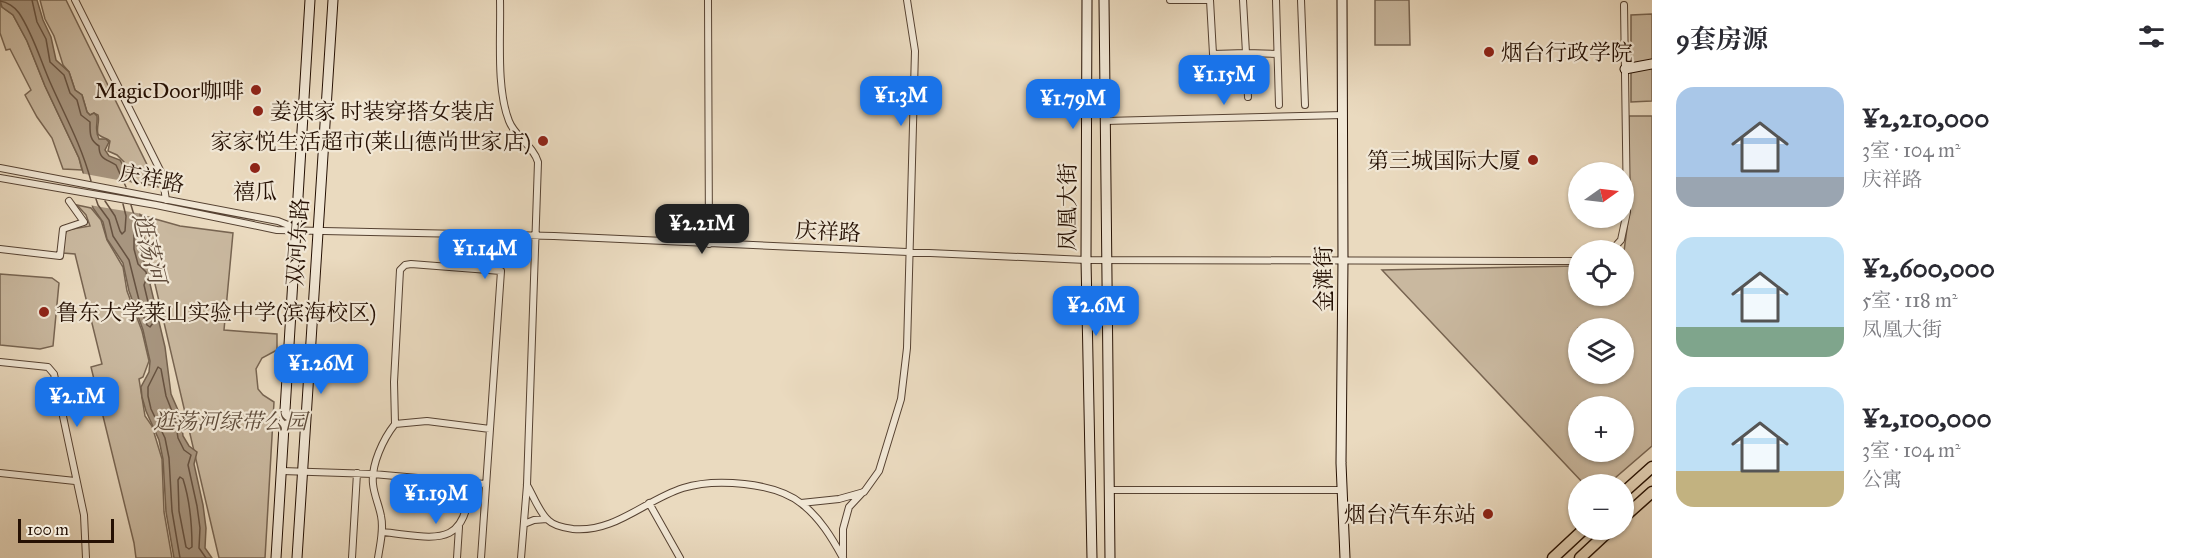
<!DOCTYPE html>
<html lang="zh">
<meta charset="utf-8">
<style>
:root{--surface:#fff;--page:#f7f7f7;--text:#2b2b33;--muted:#7c7c81;--accent:#1a73e8}
body{margin:0;font-family:"IM FELL Great Primer","Noto Serif SC",serif;background:var(--page);color:var(--text);height:100vh;display:flex;flex-direction:column;font-size:22px;white-space:nowrap}
*{box-sizing:border-box;margin:0}
p{font-size:20px;color:var(--muted)}
.icon{flex:none;width:33px;height:33px;fill:none;stroke:currentColor;stroke-width:2;stroke-linecap:round;stroke-linejoin:round}
.map{position:relative;flex:1;overflow:hidden}
.details{display:flex;flex-direction:column;background:var(--surface);width:540px}
.details>*{flex:none}
.needle{width:39px;rotate:76deg}
.controls{position:absolute;left:1568px;top:162px;display:grid;gap:12px}
.controls a{display:grid;place-items:center;width:66px;height:66px;border-radius:50%;background:var(--surface);box-shadow:0 2px 4px #0004;font-size:30px}
.scale{position:absolute;left:18px;bottom:15px;width:96px;box-sizing:border-box;padding-left:6px;border:3px solid #251003;border-top:0;font-size:16px;line-height:21px;white-space:nowrap;color:#251003;-webkit-text-stroke:4px #f1e7d5;paint-order:stroke}
.price{position:absolute;translate:-50% -51px;padding:0 14px;border-radius:12px;background:var(--accent);color:#fff;font-size:20px;line-height:39px;filter:drop-shadow(0 2px 3px #0008)}
.price::after{content:'';position:absolute;left:50%;top:36px;width:18px;height:14px;margin-left:-9px;background:inherit;clip-path:polygon(0 0,100% 0,50% 100%)}
.price.selected{background:#222;color:#fff}
ul{padding:0;list-style:none}
li{display:flex;align-items:center;gap:18px;height:150px;padding:0 24px}
li span{display:grid;place-items:center;flex:none;width:168px;height:120px;border-radius:18px;color:#555}
li>.icon{margin-inline-start:auto}
span .icon{width:72px;height:72px;fill:#fffc;stroke-width:1}
li b{font-size:26px}
h2{display:flex;justify-content:space-between;align-items:center;height:72px;padding:0 24px;font-size:26px}
main{display:flex;flex:1;min-height:0}
.map>svg:first-child{display:block}
</style>
<main>
<div class="map">
<svg width="1652" height="558" viewBox="0 0 1652 558">
<rect width="100%" height="100%" fill="#eadabf"/>
<filter id="stains"><feTurbulence type="fractalNoise" baseFrequency=".00333" numOctaves="4"/><feColorMatrix values="0 0 0 0 .2 0 0 0 0 .09 0 0 0 0 .02 0 0 0 .5 -.17"/></filter>
<radialGradient id="worn" r=".72"><stop offset=".6" stop-color="#630" stop-opacity="0"/><stop offset="1" stop-color="#630" stop-opacity=".3"/></radialGradient>
<!-- green -->
<path fill="#c9b89f" stroke="#776451" stroke-width="1.5" fill-rule="evenodd" d="M40,0H66L158,187L133,181L124,162L117,155L108,151L110,141C107,138 100,137 98,134C96,128 100,121 98,115L94,113L90,115L87,112L82,95L75,90L69,72L63,65L54,36L45,19Z
M1375,0H1409L1410,45H1375Z
M0,3L2,7L13,15L27,41L45,86L79,158L82,170L63,169L52,138L37,117L25,95L31,90L10,49L6,50L0,33Z
M1652,14V101L1631,102V15Z
M1629,116H1652V446L1608,484H1584L1382,270L1578,266V296H1623V259L1629,213ZM1578,328H1623V374H1578ZM1578,406H1623V452H1578Z
M77,205L91,208L101,220L107,240L123,267L127,291L142,331L149,361L143,377L139,379L145,416L152,426L162,459L164,512L172,558H136L134,543L91,367L102,364L75,254L63,253L64,237L67,230L90,226L86,215Z
M141,215L180,226L233,233L224,330L277,334V350L262,358L256,369L258,389L263,395L274,402L265,558H219L144,237Z
M0,274L52,278L59,283L53,346L40,349L0,345Z"/>
<!-- water -->
<path fill="#a7957f" stroke="#73604d" stroke-width="1.5" d="M0,0H37L43,20L51,37L56,60L69,72L75,90L82,95L87,112L90,115L94,113L97,116C98,125 94,130 99,139H106L109,142L105,150L109,156L120,160C130,175 137,196 140,214C142,231 135,249 146,265L151,264L154,280L150,284L165,347L171,394L181,417L183,436L189,446L197,452L194,464L203,505L206,528L205,548L212,558H174L166,512L163,459L159,440L146,411L142,397L141,387L149,372L150,361L143,330L129,291L123,263L107,239L103,222L93,208L79,158L45,86L27,41L13,15L2,7Z"/>
<!-- pier -->
<path fill="#eadabf" d="M80,173L134,183L143,214L89,205Z"/>
<g fill="none" stroke-linecap="round" stroke-linejoin="round">
<!-- shore -->
<path stroke="#665241" stroke-width="1.5" d="M32,0L37,22L46,39L50,62L64,75L70,93L77,100L81,115L90,122C90,132 89,140 99,146C99,160 107,159 116,165L126,187
M0,1C7,2 15,7 19,13C33,34 40,59 50,82C65,116 81,144 91,181
M96,199L98,205L109,220L113,236L129,260L142,312L147,325L150,327L153,323L144,285L147,277L146,272L138,264L134,249V215L131,205
M105,201L115,216L120,231L122,234L125,231L126,216L123,204
M180,477L183,479C190,501 192,524 192,547L189,549L186,547L179,511L178,480Z
M180,558L172,511L169,458L165,438L151,409L148,396V387L158,367L161,369L166,396L175,419L178,438L184,450L191,455L188,465L197,506L200,528L199,548L206,558"/>
<!-- street casing -->
<g stroke="#564232" stroke-width="8">
<path id="street" d="M75,0L162,174L166,200
M500,0C501,36 496,88 509,121C515,137 533,145 538,162L527,485L521,558
M708,0L709,244
M1170,0H1210L1213,54L1246,53L1248,97
M1243,0L1246,53L1277,54
M1276,0L1279,105
M1301,0L1305,105
M1105,121L1343,115
M0,168L278,221L293,227
M0,178L156,205L277,230L554,236L1086,260L1578,261
M0,249L60,256L63,229L84,222L69,201
M1612,250L1621,240L1627,212L1624,5
M0,362L48,367L54,374L84,515L86,558
M395,424L427,421L490,429
M282,471L373,474L485,484
M0,473L75,481
M527,485C533,495 539,512 548,520C554,526 565,528 573,529C615,533 645,500 683,488C715,478 775,482 802,504C820,518 832,538 843,558
M1109,490H1341
M649,503L680,558
M801,503L839,499L864,492L879,471L901,399L907,348L915,51L907,0
M524,524L534,520L547,519
M382,532C434,537 466,551 470,483
M843,556V529L849,507L863,492
M352,558L357,473
M378,558C380,544 384,530 381,516C379,505 374,495 373,484C371,465 383,439 395,424L394,382L400,270L405,265L411,264L501,271L481,558
M457,558L459,527"/>
</g>
<!-- secondary casing -->
<g stroke="#251003" stroke-width="11">
<path id="secondary" d="M1087,0L1086,260L1092,558
M1104,0L1110,558
M1342,0L1343,260L1341,463L1345,558
M1625,69L1652,64
M276,558L310,0
M297,558L333,0"/>
</g>
<!-- primary casing -->
<g stroke="#251003" stroke-width="13">
<path id="primary" d="M1623,493L1652,467
M1623,518L1652,492
M1553,558L1583,530
M1580,558L1610,530"/>
</g>
<!-- street -->
<use href="#street" stroke="#f1e7d5" stroke-width="6"/>
<!-- secondary -->
<use href="#secondary" stroke="#f1e7d5" stroke-width="9"/>
<!-- primary -->
<use href="#primary" stroke="#eadabf" stroke-width="10"/>
</g>
<!-- markers -->
<g fill="#8f2418" stroke="#f1e7d5" stroke-width="2">
<circle cx="1489" cy="52" r="6"/>
<circle cx="256" cy="90" r="6"/>
<circle cx="258" cy="111" r="6"/>
<circle cx="543" cy="141" r="6"/>
<circle cx="1533" cy="160" r="6"/>
<circle cx="255" cy="168" r="6"/>
<circle cx="44" cy="312" r="6"/>
<circle cx="1488" cy="514" r="6"/>
</g>
<g text-anchor="middle" stroke-width="4.5" stroke-linejoin="round" paint-order="stroke">
<!-- poi labels -->
<g font-size="22" fill="#251003" stroke="#f1e7d5" text-anchor="end">
<text x="1501" y="60" text-anchor="start">烟台行政学院</text>
<text x="244" y="98">MagicDoor咖啡</text>
<text x="270" y="119" text-anchor="start">姜淇家 时装穿搭女装店</text>
<text x="531" y="149">家家悦生活超市(莱山德尚世家店)</text>
<text x="1521" y="168">第三城国际大厦</text>
<text x="255" y="199" text-anchor="middle">禧瓜</text>
<text x="56" y="320" text-anchor="start">鲁东大学莱山实验中学(滨海校区)</text>
<text x="1476" y="522">烟台汽车东站</text>
</g>
<!-- street labels -->
<g font-size="22" fill="#251003" stroke="#f1e7d5">
<text transform="translate(152 178) rotate(11)" y="8">庆祥路</text>
<text transform="translate(1067 207) rotate(-90)" y="8">凤凰大街</text>
<text transform="translate(828 231) rotate(3)" y="8">庆祥路</text>
<text transform="translate(297 242) rotate(-86)" y="8">双河东路</text>
<text transform="translate(1323 279) rotate(-90)" y="8">金滩街</text>
</g>
<!-- park labels -->
<g font-size="22" font-style="italic" fill="#5e4b3a" stroke="#f1e7d5">
<text x="230" y="429">逛荡河绿带公园</text>
</g>
<!-- water labels -->
<g font-size="24" font-style="italic" fill="#604c3b" stroke="#f1e7d5">
<text transform="translate(149 248) rotate(76)" y="8">逛荡河</text>
</g>
</g>
<rect width="100%" height="100%" filter="url(#stains)"/>
<rect width="100%" height="100%" fill="url(#worn)"/>
</svg>
<div class="controls">
<a><svg class="needle" viewBox="-14 -14 28 28"><path d="M0-13l5 13h-10z" fill="#e53935"/><path d="M0 13l5-13h-10z" fill="#7c7c81"/></svg></a>
<a><svg class="icon" aria-label="locate" viewBox="0 0 24 24"><circle cx="12" cy="12" r="6"/><path d="M12 2v4M12 18v4M2 12h4M18 12h4"/></svg></a>
<a><svg class="icon" aria-label="layers" viewBox="0 0 24 24"><path d="M12 4l9 5-9 5-9-5zM3 14l9 5 9-5"/></svg></a>
<a>+</a>
<a>−</a>
</div>
<div class="scale">100 m</div>
<b class="price" style="left:1224px;top:106px">¥1.15M</b>
<b class="price" style="left:901px;top:127px">¥1.3M</b>
<b class="price" style="left:1073px;top:130px">¥1.79M</b>
<b class="price selected" style="left:702px;top:255px">¥2.21M</b>
<b class="price" style="left:485px;top:280px">¥1.14M</b>
<b class="price" style="left:1096px;top:337px">¥2.6M</b>
<b class="price" style="left:321px;top:395px">¥1.26M</b>
<b class="price" style="left:77px;top:428px">¥2.1M</b>
<b class="price" style="left:436px;top:525px">¥1.19M</b>
</div>
<section class="details">
<h2>9套房源<svg class="icon" aria-label="filters" viewBox="0 0 24 24"><path d="M4 7h16M4 17h16"/><circle cx="9" cy="7" r="2"/><circle cx="15" cy="17" r="2"/></svg></h2>
<ul>
<li><span style="background:linear-gradient(#a9c7e8 75%,#9aa5b1 0)"><svg class="icon" aria-label="home" viewBox="0 0 24 24"><path d="M3 11l9-7 9 7M6 9v11h12V9"/></svg></span><div><b>¥2,210,000</b><p>3室 · 104 m²</p><p>庆祥路</p></div></li>
<li><span style="background:linear-gradient(#bfe0f5 75%,#7fa58c 0)"><svg class="icon" aria-label="home" viewBox="0 0 24 24"><path d="M3 11l9-7 9 7M6 9v11h12V9"/></svg></span><div><b>¥2,600,000</b><p>5室 · 118 m²</p><p>凤凰大街</p></div></li>
<li><span style="background:linear-gradient(#bfe0f5 70%,#c2b280 0)"><svg class="icon" aria-label="home" viewBox="0 0 24 24"><path d="M3 11l9-7 9 7M6 9v11h12V9"/></svg></span><div><b>¥2,100,000</b><p>3室 · 104 m²</p><p>公寓</p></div></li>
</ul>
</section>
</main>
